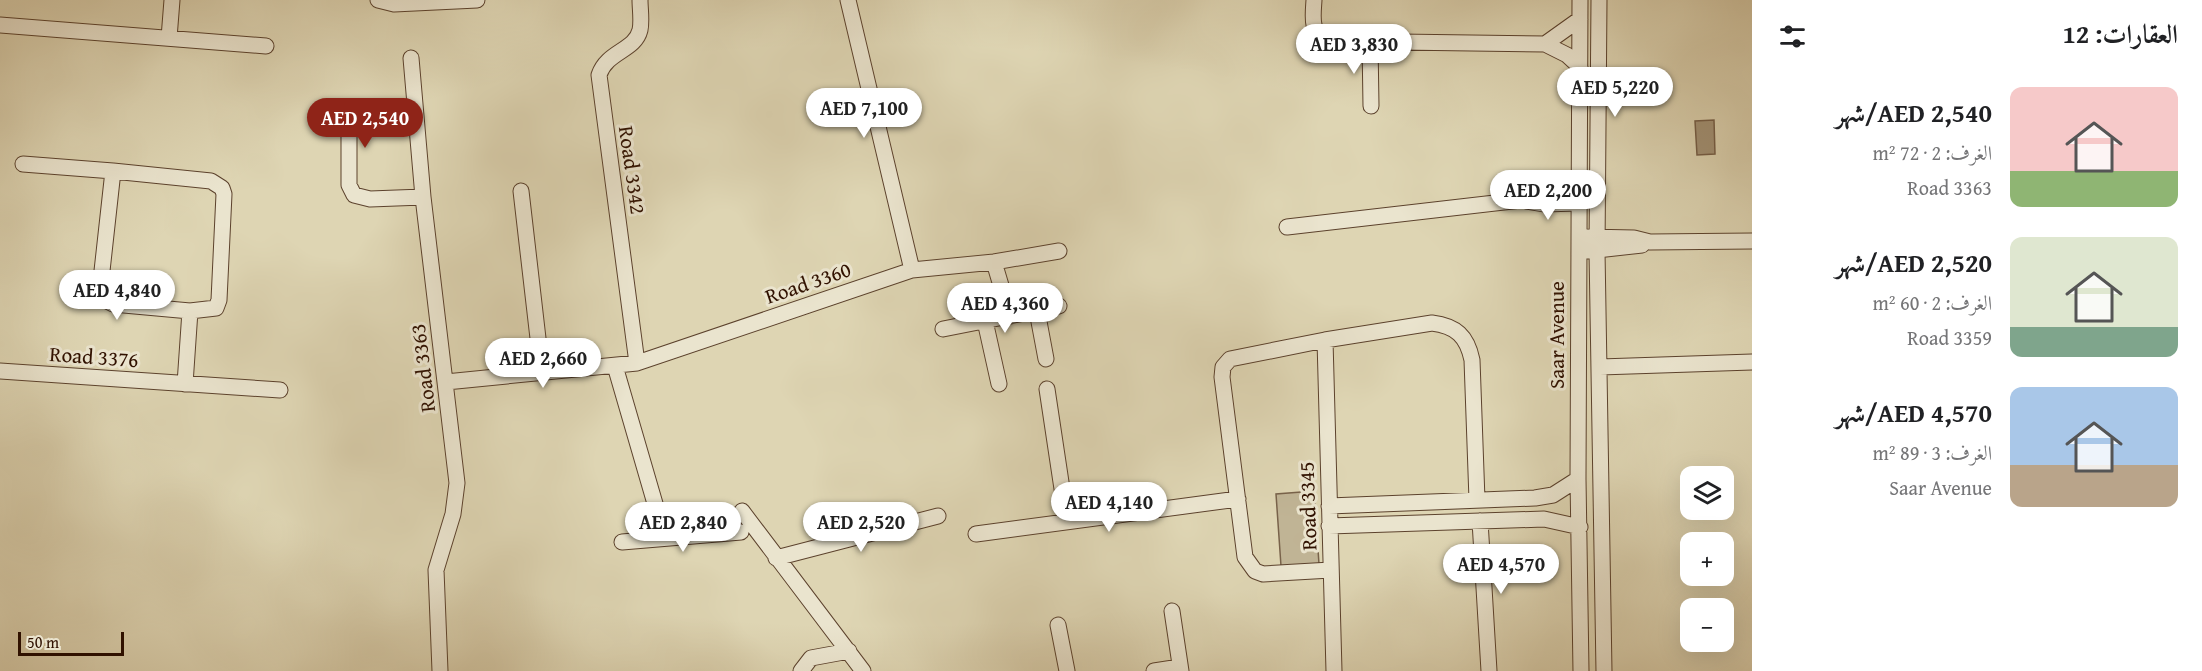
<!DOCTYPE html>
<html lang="ar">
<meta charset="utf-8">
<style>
:root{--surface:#fff;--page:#f6f6f6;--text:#202124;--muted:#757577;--accent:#8f2418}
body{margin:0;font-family:"Gentium Book Plus",Amiri,serif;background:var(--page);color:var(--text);direction:rtl;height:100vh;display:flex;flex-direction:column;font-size:22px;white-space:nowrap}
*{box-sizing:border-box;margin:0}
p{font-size:20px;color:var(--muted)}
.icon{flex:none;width:33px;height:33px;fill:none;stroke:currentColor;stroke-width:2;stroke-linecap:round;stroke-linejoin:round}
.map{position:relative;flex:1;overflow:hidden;direction:ltr}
.details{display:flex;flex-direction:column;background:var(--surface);width:450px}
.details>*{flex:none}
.controls{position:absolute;left:1680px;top:466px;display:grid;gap:12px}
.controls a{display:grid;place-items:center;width:54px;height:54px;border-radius:12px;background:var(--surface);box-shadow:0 6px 24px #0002;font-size:30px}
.scale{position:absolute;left:18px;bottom:15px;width:106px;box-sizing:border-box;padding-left:6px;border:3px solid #301100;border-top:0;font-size:16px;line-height:21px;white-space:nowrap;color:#301100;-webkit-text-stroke:4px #eae4ce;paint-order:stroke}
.price{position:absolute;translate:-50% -51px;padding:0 14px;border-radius:21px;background:#fff;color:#222;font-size:20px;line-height:39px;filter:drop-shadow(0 2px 3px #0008)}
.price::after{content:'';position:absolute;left:50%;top:36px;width:18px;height:14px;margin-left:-9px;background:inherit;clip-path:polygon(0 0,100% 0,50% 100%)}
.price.active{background:var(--accent);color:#fff}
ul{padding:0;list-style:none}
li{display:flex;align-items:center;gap:18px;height:150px;padding:0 24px}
li span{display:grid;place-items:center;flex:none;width:168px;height:120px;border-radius:12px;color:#555}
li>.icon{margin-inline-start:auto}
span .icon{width:72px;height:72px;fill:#fffc;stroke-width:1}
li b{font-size:26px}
h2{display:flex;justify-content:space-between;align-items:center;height:72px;padding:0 24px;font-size:26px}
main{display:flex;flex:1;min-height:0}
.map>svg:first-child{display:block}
</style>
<main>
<section class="details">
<h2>العقارات: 12<svg class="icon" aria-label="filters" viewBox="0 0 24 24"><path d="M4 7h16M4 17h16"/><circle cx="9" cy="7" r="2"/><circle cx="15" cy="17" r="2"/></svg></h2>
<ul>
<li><span style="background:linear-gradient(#f6c9c9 70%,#8fb573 0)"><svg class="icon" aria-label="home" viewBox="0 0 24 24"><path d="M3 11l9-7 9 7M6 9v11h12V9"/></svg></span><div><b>AED 2,540/شهر</b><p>الغرف: 2 · 72 m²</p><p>Road 3363</p></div></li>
<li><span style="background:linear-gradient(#dfe7d0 75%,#7fa58c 0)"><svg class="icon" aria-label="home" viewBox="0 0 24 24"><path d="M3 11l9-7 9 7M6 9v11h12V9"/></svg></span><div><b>AED 2,520/شهر</b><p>الغرف: 2 · 60 m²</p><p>Road 3359</p></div></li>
<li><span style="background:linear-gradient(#a9c7e8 65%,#b9a48a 0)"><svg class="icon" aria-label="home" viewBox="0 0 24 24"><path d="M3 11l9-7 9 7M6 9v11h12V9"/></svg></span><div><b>AED 4,570/شهر</b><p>الغرف: 3 · 89 m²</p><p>Saar Avenue</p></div></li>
</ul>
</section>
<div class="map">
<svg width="1752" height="671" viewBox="0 0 1752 671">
<rect width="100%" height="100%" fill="#ded5b3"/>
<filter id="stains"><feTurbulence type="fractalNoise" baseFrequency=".00333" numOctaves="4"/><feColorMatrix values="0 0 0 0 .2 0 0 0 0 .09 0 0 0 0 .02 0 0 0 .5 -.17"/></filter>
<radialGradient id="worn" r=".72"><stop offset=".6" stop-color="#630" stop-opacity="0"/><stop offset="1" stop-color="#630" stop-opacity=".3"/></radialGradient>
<!-- green -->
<path fill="#c0b495" stroke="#78624a" stroke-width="1.5" d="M1314,491L1319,564L1281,566L1276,494Z"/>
<!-- water -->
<path fill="#a39276" stroke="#755e47" stroke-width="1.5" d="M1714,120L1715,154L1697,155L1695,121Z"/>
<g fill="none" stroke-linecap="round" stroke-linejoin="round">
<!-- minor casing -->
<g stroke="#5c422d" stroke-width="17">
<path id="minor" d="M378,0L394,4L477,0
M848,0L912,270
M1314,0C1313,17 1310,31 1326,41L1545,44L1567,55L1580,67
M1580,0L1578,479L1581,671
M1599,0L1597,251L1604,671
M0,25L266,46
M169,38L172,0
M1370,43L1371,106
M1545,44L1580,19
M411,58L423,197L457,483L453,514L436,570L440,671
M349,110V185L354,195L370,199L423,197
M23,164L113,171
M113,171L211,181L222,188L224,194L219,300L216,308L190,311L113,304L103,299L100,289Z
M521,191L542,373
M1521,200L1538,192L1578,186
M1287,227L1521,200L1544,204L1578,203
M1587,237L1634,238L1650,242L1752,241
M1588,251L1642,245
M994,262L1010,316
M1037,311L1046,359
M985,321L999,384
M943,329L1059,306
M1325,340L1334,671
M637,363L599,75C607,51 635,51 640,30C642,21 640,9 640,0
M615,366L665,538
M1600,367L1752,362
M0,371L280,390
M446,382L637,363L912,270L994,262L1059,251
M185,384L190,311
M1047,389L1067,522
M1329,506L1535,498L1553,495L1578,479
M742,511L863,671
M1480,521L1489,671
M1329,526L1544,519L1580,527
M976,534L1238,499
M622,542L741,532
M776,558L938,516
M1331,570L1263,574L1255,571L1245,557L1222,377L1223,367L1230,359L1325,340L1432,323C1456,326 1467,336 1472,360L1477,500
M1172,611L1181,671
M1058,625L1067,671
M801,671L811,658L849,651
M1154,671L1180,667"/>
</g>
<!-- minor -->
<use href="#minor" stroke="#eae4ce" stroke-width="15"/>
</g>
<g text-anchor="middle" stroke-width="6" stroke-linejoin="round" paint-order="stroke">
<!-- street labels -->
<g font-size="21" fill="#301100" stroke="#eae4ce">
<text transform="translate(632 170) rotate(82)" y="7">Road 3342</text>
<text transform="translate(808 283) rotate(-19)" y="7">Road 3360</text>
<text transform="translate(1557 335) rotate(-90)" y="7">Saar Avenue</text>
<text transform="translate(94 357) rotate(4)" y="7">Road 3376</text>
<text transform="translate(423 368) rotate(-97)" y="7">Road 3363</text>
<text transform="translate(1308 506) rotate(-92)" y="7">Road 3345</text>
</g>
</g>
<rect width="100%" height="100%" filter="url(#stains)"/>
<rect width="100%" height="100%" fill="url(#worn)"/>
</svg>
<div class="controls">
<a><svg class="icon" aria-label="layers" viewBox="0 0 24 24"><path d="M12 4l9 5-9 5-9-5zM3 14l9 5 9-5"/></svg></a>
<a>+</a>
<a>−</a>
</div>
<div class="scale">50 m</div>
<b class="price" style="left:1354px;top:75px">AED 3,830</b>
<b class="price" style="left:1615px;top:118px">AED 5,220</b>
<b class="price" style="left:864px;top:139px">AED 7,100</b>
<b class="price active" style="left:365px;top:149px">AED 2,540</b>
<b class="price" style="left:1548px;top:221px">AED 2,200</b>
<b class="price" style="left:117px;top:321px">AED 4,840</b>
<b class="price" style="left:1005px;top:334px">AED 4,360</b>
<b class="price" style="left:543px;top:389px">AED 2,660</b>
<b class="price" style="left:1109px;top:533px">AED 4,140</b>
<b class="price" style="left:683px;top:553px">AED 2,840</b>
<b class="price" style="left:861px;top:553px">AED 2,520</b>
<b class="price" style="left:1501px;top:595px">AED 4,570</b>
</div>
</main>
